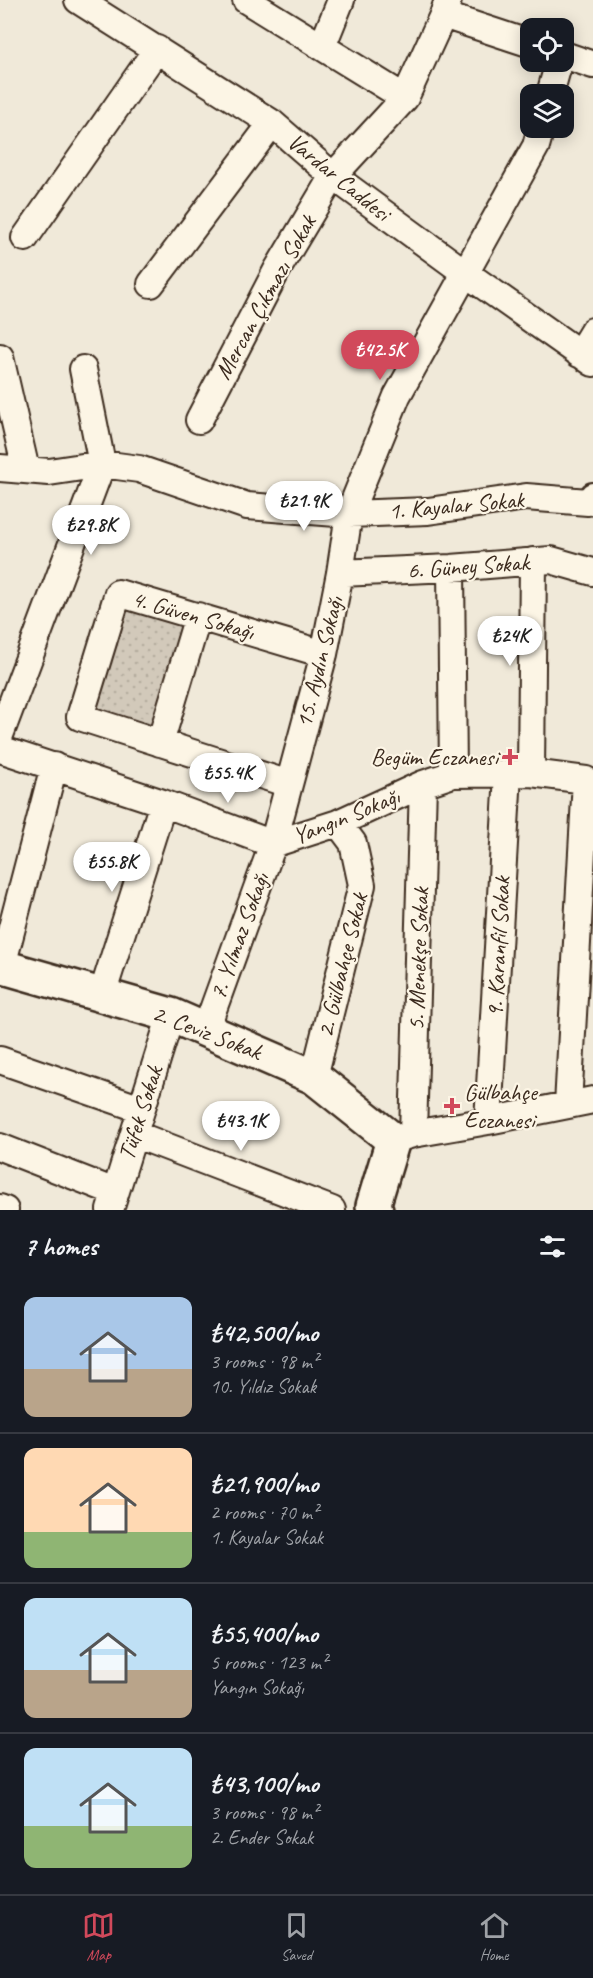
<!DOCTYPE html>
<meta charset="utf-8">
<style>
:root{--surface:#171b24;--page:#20242c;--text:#f1f3f6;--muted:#9ea1a6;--line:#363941;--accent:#d1495b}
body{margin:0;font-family:Caveat,sans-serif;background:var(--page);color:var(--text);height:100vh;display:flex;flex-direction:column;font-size:22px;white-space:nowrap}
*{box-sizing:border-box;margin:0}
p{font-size:20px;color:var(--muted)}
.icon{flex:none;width:33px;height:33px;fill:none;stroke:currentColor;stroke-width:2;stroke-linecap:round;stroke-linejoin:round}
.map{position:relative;height:1210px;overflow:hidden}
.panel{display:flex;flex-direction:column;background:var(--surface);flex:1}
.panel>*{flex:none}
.tools{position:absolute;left:520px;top:18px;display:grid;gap:12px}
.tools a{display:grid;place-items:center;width:54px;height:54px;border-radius:12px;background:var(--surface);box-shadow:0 3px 15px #0003;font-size:30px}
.price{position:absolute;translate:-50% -51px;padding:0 14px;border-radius:21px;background:#fff;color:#222;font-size:20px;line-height:39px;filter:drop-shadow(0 2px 3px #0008)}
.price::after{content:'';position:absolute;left:50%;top:36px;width:18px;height:14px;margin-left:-9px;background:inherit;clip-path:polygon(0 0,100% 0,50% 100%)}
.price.active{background:var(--accent);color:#fff}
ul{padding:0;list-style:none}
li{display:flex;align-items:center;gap:18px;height:150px;padding:0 24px}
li+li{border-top:2px solid var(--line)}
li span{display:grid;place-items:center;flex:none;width:168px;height:120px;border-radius:12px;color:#555}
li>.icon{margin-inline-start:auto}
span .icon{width:72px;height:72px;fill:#fffc;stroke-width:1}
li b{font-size:26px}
h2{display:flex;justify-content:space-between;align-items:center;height:72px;padding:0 24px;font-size:26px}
.menu{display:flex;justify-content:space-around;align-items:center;height:84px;border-top:2px solid var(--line);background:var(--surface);font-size:16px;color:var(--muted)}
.menu a{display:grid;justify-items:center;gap:3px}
.menu .active{color:var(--accent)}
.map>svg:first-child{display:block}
</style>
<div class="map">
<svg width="593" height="1210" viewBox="0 0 593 1210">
<defs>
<pattern id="grass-dots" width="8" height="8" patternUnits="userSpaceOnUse" patternTransform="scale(1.5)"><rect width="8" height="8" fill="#d2c9ba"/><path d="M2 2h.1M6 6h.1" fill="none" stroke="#b5ad9f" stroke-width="1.8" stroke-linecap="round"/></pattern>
</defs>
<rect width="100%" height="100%" fill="#f0e9d9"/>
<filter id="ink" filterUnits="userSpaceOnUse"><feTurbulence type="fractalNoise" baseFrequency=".0167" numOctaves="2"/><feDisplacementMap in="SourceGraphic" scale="12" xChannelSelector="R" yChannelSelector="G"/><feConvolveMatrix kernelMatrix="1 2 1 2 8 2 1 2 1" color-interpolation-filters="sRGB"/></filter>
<g filter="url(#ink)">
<!-- grass -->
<path fill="url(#grass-dots)" stroke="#867a6c" stroke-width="1.5" d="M122,604L188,623L155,735L89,713Z"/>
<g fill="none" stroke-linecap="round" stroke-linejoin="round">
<!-- minor casing -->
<g stroke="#3b2a1e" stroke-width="30">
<path id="minor" d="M78,0L272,123L333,176L464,272L593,363
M246,0L405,98
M443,15L531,44
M322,47L341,0
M564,55L593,65
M550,94L559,62
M25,238L157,49
M151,284L272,123
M579,354L593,331
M0,357L26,470
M199,420L277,270L333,176L405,98L443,15L448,0
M0,468L49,472L102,464L139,469L247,506L349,514L428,511L526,497L588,502L593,496
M451,568L453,774
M340,573L451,568L551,560L593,572
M0,735L102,464L83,369
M160,743L198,616
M0,749L163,803L273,844L338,823L423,784L453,774L531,773L586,780L593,784
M531,773L533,561
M289,784L80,717L118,593L324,654
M2,966L54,766
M102,995L163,803
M206,1029L273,844L324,654L340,573L349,514L397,396L536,146L541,128
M0,1060L141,1109
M314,1077L362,885L353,843L338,823
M568,1105L586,780
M488,1121L508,774
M134,1134L332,1210
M413,1134L423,784
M399,1138L413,1134L488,1121L593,1100
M0,1147L115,1192
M0,1208L5,1210
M110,1210L171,1015"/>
</g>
<!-- major casing -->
<g stroke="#3b2a1e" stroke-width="38">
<path id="major" d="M0,966L171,1015L314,1077L393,1140L373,1206L376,1210"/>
</g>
<!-- minor -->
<use href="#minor" stroke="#fcf5e5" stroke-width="26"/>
<!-- major -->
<use href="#major" stroke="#fcf5e5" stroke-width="33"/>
</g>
</g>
<!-- markers -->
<g fill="#d1495b" stroke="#fcf5e5" stroke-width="2">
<path d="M507 748h6v6h6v6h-6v6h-6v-6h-6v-6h6z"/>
<path d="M449 1097h6v6h6v6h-6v6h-6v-6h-6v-6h6z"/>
</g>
<g text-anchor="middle" stroke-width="4.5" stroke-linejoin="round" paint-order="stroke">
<!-- street labels -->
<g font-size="24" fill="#3b2a1e" stroke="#fcf5e5">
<text transform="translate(339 177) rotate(39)" y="8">Vardar Caddesi</text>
<text transform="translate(265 297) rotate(-61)" y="8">Mercan Çıkmazı Sokak</text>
<text transform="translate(456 505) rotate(-5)" y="8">1. Kayalar Sokak</text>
<text transform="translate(468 566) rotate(-4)" y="8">6. Güney Sokak</text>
<text transform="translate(193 615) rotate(16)" y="8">4. Güven Sokağı</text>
<text transform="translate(319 662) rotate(-76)" y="8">15. Aydın Sokağı</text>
<text transform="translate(346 816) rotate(-22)" y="8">Yangın Sokağı</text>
<text transform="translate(239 936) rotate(-70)" y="8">7. Yılmaz Sokağı</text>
<text transform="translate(498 947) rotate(-87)" y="8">9. Karanfil Sokak</text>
<text transform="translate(418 959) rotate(-88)" y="8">5. Menekşe Sokak</text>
<text transform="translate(342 965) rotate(-76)" y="8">2. Gülbahçe Sokak</text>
<text transform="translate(207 1032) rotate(21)" y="8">2. Ceviz Sokak</text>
<text transform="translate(140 1113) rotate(-72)" y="8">Tüfek Sokak</text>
</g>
<!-- poi labels -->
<g font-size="24" fill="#3b2a1e" stroke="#fcf5e5" text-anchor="end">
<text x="498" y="765">Begüm Eczanesi</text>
<text x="464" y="1100" text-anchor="start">Gülbahçe<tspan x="464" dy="28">Eczanesi</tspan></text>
</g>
</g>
</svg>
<div class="tools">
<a><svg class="icon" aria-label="locate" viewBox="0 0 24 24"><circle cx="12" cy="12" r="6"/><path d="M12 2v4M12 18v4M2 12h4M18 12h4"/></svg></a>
<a><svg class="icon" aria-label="layers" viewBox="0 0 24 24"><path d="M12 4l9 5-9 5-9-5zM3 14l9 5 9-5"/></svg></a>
</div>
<b class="price active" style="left:380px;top:381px">₺42.5K</b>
<b class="price" style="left:304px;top:532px">₺21.9K</b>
<b class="price" style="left:91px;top:556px">₺29.8K</b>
<b class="price" style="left:510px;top:667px">₺24K</b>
<b class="price" style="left:228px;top:804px">₺55.4K</b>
<b class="price" style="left:112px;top:893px">₺55.8K</b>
<b class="price" style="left:241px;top:1152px">₺43.1K</b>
</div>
<section class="panel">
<h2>7 homes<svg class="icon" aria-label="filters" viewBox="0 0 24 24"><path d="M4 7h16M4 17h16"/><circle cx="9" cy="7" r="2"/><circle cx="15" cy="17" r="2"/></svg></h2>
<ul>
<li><span style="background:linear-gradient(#a9c7e8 60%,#b9a48a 0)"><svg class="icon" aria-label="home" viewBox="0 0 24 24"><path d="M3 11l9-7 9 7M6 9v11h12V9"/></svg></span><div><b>₺42,500/mo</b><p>3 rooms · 98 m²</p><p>10. Yıldız Sokak</p></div></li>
<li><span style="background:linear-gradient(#ffd9b3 70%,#8fb573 0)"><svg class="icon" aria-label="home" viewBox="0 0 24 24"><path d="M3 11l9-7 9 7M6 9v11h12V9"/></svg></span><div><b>₺21,900/mo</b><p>2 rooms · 70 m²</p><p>1. Kayalar Sokak</p></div></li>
<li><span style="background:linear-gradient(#bfe0f5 60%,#b9a48a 0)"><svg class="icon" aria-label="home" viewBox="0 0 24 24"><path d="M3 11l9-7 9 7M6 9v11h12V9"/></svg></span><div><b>₺55,400/mo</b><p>5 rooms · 123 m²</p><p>Yangın Sokağı</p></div></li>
<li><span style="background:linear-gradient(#bfe0f5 65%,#8fb573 0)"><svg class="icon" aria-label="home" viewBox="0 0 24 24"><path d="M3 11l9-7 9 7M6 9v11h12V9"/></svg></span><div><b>₺43,100/mo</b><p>3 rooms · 98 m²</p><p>2. Ender Sokak</p></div></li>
</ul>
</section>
<nav class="menu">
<a class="active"><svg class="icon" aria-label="map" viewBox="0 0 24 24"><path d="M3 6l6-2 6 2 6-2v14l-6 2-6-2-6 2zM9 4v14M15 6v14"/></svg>Map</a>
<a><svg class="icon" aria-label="saved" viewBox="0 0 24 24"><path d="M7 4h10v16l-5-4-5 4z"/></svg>Saved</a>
<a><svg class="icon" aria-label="home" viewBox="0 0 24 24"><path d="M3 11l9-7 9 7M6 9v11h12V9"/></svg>Home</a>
</nav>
